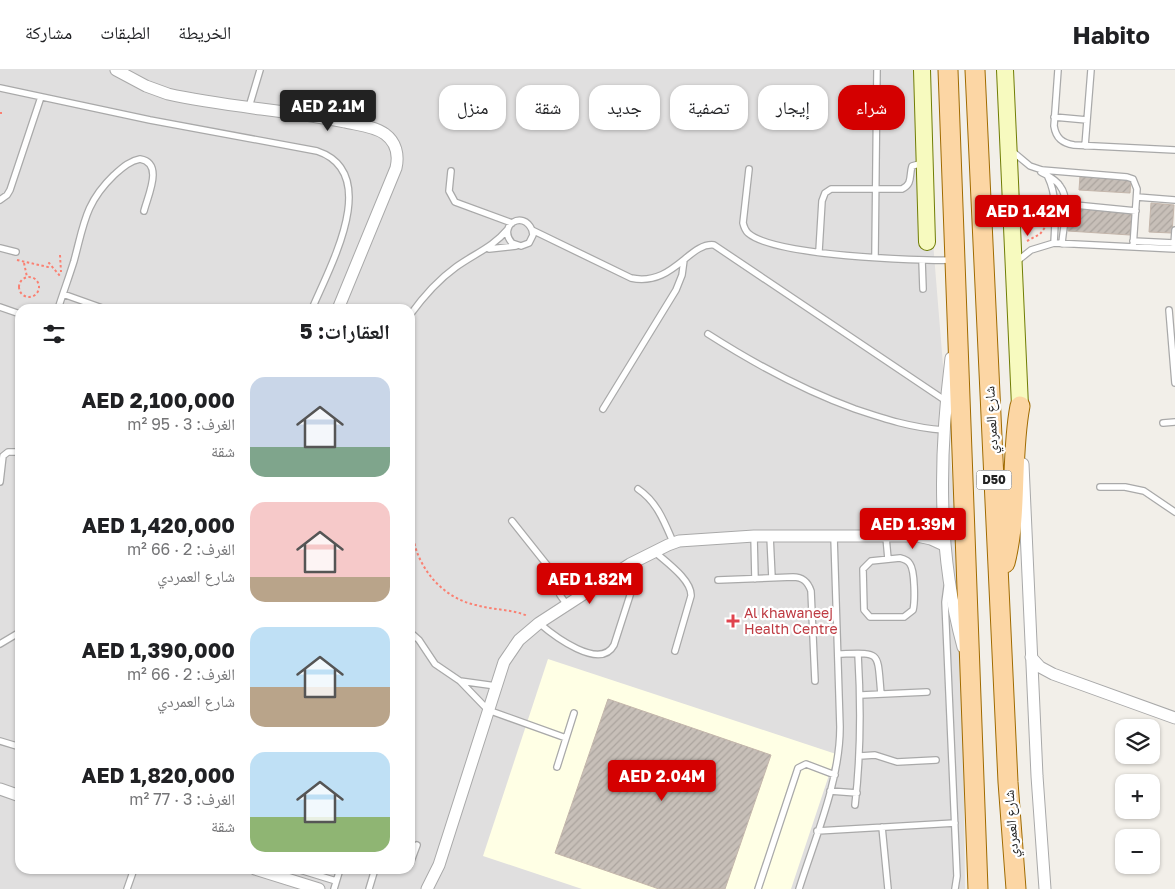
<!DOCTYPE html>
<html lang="ar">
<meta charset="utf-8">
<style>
:root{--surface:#fff;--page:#f6f6f6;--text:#202124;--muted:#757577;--line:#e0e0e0;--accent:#d40000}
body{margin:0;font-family:"Golos Text","Noto Naskh Arabic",sans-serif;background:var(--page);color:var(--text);direction:rtl;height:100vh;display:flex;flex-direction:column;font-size:19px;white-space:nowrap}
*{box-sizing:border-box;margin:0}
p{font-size:16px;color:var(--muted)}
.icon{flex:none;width:28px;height:28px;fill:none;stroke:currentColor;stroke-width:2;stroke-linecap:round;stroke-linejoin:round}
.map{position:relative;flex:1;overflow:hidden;direction:ltr}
.panel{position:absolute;left:15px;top:234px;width:400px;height:570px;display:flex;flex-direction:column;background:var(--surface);border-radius:15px;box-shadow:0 1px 4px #0004;direction:rtl}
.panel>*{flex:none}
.guide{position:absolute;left:430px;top:15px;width:475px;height:45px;direction:rtl;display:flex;gap:10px}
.fabs{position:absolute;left:1115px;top:649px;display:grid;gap:10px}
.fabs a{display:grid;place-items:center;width:45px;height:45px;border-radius:10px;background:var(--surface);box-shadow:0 1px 4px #0004;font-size:25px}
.price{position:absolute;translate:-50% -42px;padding:0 11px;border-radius:5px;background:var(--accent);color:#fff;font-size:16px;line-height:32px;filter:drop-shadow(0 1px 2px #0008)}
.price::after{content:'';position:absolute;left:50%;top:30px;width:15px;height:11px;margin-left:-8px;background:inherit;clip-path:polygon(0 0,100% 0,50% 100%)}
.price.active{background:#222;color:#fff}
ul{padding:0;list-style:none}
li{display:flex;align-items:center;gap:15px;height:125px;padding:0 25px}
li span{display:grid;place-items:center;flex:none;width:140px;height:100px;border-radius:15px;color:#555}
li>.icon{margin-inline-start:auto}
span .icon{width:60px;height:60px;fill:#fffc;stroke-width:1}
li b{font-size:21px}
h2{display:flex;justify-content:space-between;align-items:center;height:60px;padding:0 25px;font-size:21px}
.pill{padding:0 18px;border-radius:15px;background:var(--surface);box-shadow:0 1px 4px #0004;font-size:18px;line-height:45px}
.pill.active{background:var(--accent);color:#fff}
header{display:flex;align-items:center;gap:30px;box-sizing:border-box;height:70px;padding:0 25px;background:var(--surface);border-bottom:1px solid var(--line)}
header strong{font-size:24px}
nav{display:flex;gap:28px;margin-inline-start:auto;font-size:18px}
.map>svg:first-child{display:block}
</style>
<header>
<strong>Habito</strong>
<nav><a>الخريطة</a><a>الطبقات</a><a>مشاركة</a></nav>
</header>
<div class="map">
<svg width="1175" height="819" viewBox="0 0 1175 819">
<defs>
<pattern id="building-hatch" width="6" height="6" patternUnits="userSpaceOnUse" patternTransform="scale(1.25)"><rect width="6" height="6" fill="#c7bfb8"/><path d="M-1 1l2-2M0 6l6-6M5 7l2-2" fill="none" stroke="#aba49e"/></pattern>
</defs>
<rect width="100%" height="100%" fill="#f2efe9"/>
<!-- residential -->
<path fill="#e0dfdf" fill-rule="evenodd" d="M0,0H919L962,529L965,819H0ZM20,239H410V799H20Z"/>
<!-- education -->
<path fill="#ffffe5" d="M548,589L836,684L791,819H582L483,786Z"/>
<!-- building -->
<path fill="url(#building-hatch)" stroke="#c4b6ab" d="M1080,106L1131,109L1130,123L1079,120Z
M1151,133L1174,135L1172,163L1149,162Z
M1070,138L1132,142L1130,165L1068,161Z
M608,629L771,685L725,819H659L555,783Z"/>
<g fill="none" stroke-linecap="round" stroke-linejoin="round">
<!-- lane casing -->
<g stroke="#a9a9a9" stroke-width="8">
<path id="lane" d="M1058,0L1054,56C1056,68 1062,73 1074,75L1175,80
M0,18L150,50L317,81C383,103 329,198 312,239
M249,37L260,0
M1054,47L1087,50
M1085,76L1091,0
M1012,81L1030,96L1042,100L1127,107L1133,109L1137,119L1133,177
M749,99L743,153C744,157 745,160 748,163C774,186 916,191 953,190
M451,101L449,121L455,132L512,153
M1041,102C1048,106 1056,109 1060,116C1071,130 1063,157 1062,174
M1048,107C1058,128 1055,151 1054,173
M1137,127L1175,130
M0,130L7,125L10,120L41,27
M1065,134L1136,141
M532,160L533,165L529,173L521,176L512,173C497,156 523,139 532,160L631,208C673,217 689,172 714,175L946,331
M1133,171L1174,173
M1174,175L1175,160
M0,178L16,182
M489,179L516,176
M819,181L822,131L825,123L831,119H902C913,114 909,105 912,96L923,93
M875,187L877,0
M922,190L923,219
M1016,192L1031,180L1054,173L1175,179
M63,224L105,239
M0,237L20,244
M58,239C63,223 69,207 74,191C84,154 85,133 114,105C122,98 129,91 140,89C164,93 148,125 144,141
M1169,240L1175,313
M410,245C423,227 438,210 456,197C474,184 493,177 507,160
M708,264C755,294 802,320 855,339C885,349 912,358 944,360
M603,339L676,220L682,205L684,190
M1163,353L1175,352
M0,412L3,386L8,382H20
M1100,417H1125L1144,421L1175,442
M638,419C657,432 664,451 673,472
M512,451L551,500L560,525L567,535
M754,466L755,509
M770,466L772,508
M886,467L888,489
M655,482C666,492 692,510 691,526L675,581
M900,488C904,489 908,490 910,494C915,501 915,532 913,540L904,547H870L864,540L863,499L871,491Z
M718,510L793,507C803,507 808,512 811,521L815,611
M947,517L945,532L957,806L955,819
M539,553C554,566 600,601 614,575L633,516V506L630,494
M410,562L419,570L435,594L460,611L488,640L566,668
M0,574L20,562
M838,584C882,583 877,580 881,624
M460,611L496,616
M861,625L927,622
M0,671L20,677
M860,686L875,685L897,692L936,690
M557,697L574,643
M830,721L857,723
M855,735C861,684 861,635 858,584
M882,757L888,819
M817,761L955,753
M410,794L417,775
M297,799L336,811
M127,819L134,799
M334,819L340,799
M369,819L375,799
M758,819L798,698L806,694L835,705
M799,819C815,768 840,711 840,657L834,467"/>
</g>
<!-- street casing -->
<g stroke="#a9a9a9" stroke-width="13">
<path id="street" d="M116,0L146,16L168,24C226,37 286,40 345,52C358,55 374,56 385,64C396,72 399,85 396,98L338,239
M951,288C939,385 937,482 963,577
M1023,394L1037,706L1045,819
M1031,587L1040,597L1053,604L1175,648
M0,719L20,726
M255,799L319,819
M427,819L439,795L504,592L519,570L539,553L630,494L668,475L679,471L754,466H917L931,469L944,475"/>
</g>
<!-- secondary casing -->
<g stroke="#707d05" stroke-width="18">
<path id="secondary" d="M922,0L927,172
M1005,0L1020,336"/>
</g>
<!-- primary casing -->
<g stroke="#a06b00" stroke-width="21">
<path id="primary" d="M948,0L978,819
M975,0L1008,712L1016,819
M1005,493C1018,442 1010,388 1020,336"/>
</g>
<!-- path -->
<path stroke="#fa8072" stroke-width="2" stroke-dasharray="2.5 2.5" stroke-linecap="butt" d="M0,43H2
M1027,171L1040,164L1046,156
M60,185L61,202
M17,190L48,197L49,193L60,206
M24,193L27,207
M19 217a10 10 0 1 1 20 0a10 10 0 1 1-20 0Z
M410,449C412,458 413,467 415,476C423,504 446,529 476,535C493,540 511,539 528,546"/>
<!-- lane -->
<use href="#lane" stroke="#fff" stroke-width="5.5"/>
<!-- street -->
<use href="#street" stroke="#fff" stroke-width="11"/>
<!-- secondary -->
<use href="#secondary" stroke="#f7fabf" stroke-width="16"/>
<!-- primary -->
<use href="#primary" stroke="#fcd6a4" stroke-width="19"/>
</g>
<!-- markers -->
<path fill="#e0444e" stroke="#fff" stroke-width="2" d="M730.5 543.5h5v5h5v5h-5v5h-5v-5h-5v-5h5z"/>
<g text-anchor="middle" stroke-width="4.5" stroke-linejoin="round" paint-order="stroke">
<!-- shield labels -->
<rect fill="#fff" stroke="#646464" stroke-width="1" x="976.5" y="400.5" width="35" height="19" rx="4"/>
<g font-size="12" font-weight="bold" fill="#222">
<text x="994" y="414">D50</text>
</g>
<!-- street labels -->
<g font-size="14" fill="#222" stroke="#fff">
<text transform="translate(991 350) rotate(-93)" y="5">شارع العمردي</text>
<text transform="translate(1011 754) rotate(-94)" y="5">شارع العمردي</text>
</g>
<!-- health labels -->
<g font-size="14" fill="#be3a42" stroke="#fff" text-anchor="start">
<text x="744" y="548">Al khawaneej<tspan x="744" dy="16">Health Centre</tspan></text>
</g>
</g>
</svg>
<div class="fabs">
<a><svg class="icon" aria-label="layers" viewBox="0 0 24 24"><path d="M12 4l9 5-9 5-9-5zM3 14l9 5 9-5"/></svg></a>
<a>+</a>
<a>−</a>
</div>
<b class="price active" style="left:328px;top:62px">AED 2.1M</b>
<b class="price" style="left:1028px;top:167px">AED 1.42M</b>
<b class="price" style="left:913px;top:480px">AED 1.39M</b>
<b class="price" style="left:590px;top:535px">AED 1.82M</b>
<b class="price" style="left:662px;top:732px">AED 2.04M</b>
<div class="guide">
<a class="pill active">شراء</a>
<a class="pill">إيجار</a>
<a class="pill">تصفية</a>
<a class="pill">جديد</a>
<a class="pill">شقة</a>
<a class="pill">منزل</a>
</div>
<section class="panel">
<h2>العقارات: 5<svg class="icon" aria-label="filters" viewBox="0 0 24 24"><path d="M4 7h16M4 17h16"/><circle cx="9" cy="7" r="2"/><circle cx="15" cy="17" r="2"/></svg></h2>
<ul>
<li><span style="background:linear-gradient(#c9d6e8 70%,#7fa58c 0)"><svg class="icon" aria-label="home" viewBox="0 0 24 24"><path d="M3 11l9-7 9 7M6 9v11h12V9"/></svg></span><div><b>AED 2,100,000</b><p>الغرف: 3 · 95 m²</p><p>شقة</p></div></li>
<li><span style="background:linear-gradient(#f6c9c9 75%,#b9a48a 0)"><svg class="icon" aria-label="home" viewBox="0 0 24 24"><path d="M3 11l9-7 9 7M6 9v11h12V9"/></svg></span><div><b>AED 1,420,000</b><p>الغرف: 2 · 66 m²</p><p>شارع العمردي</p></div></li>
<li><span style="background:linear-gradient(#bfe0f5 60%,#b9a48a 0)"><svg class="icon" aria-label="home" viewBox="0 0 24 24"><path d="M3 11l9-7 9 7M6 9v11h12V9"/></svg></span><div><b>AED 1,390,000</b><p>الغرف: 2 · 66 m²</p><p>شارع العمردي</p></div></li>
<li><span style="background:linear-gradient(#bfe0f5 65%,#8fb573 0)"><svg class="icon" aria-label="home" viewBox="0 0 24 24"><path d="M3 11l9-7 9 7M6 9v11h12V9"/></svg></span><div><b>AED 1,820,000</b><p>الغرف: 3 · 77 m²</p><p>شقة</p></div></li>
</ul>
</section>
</div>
